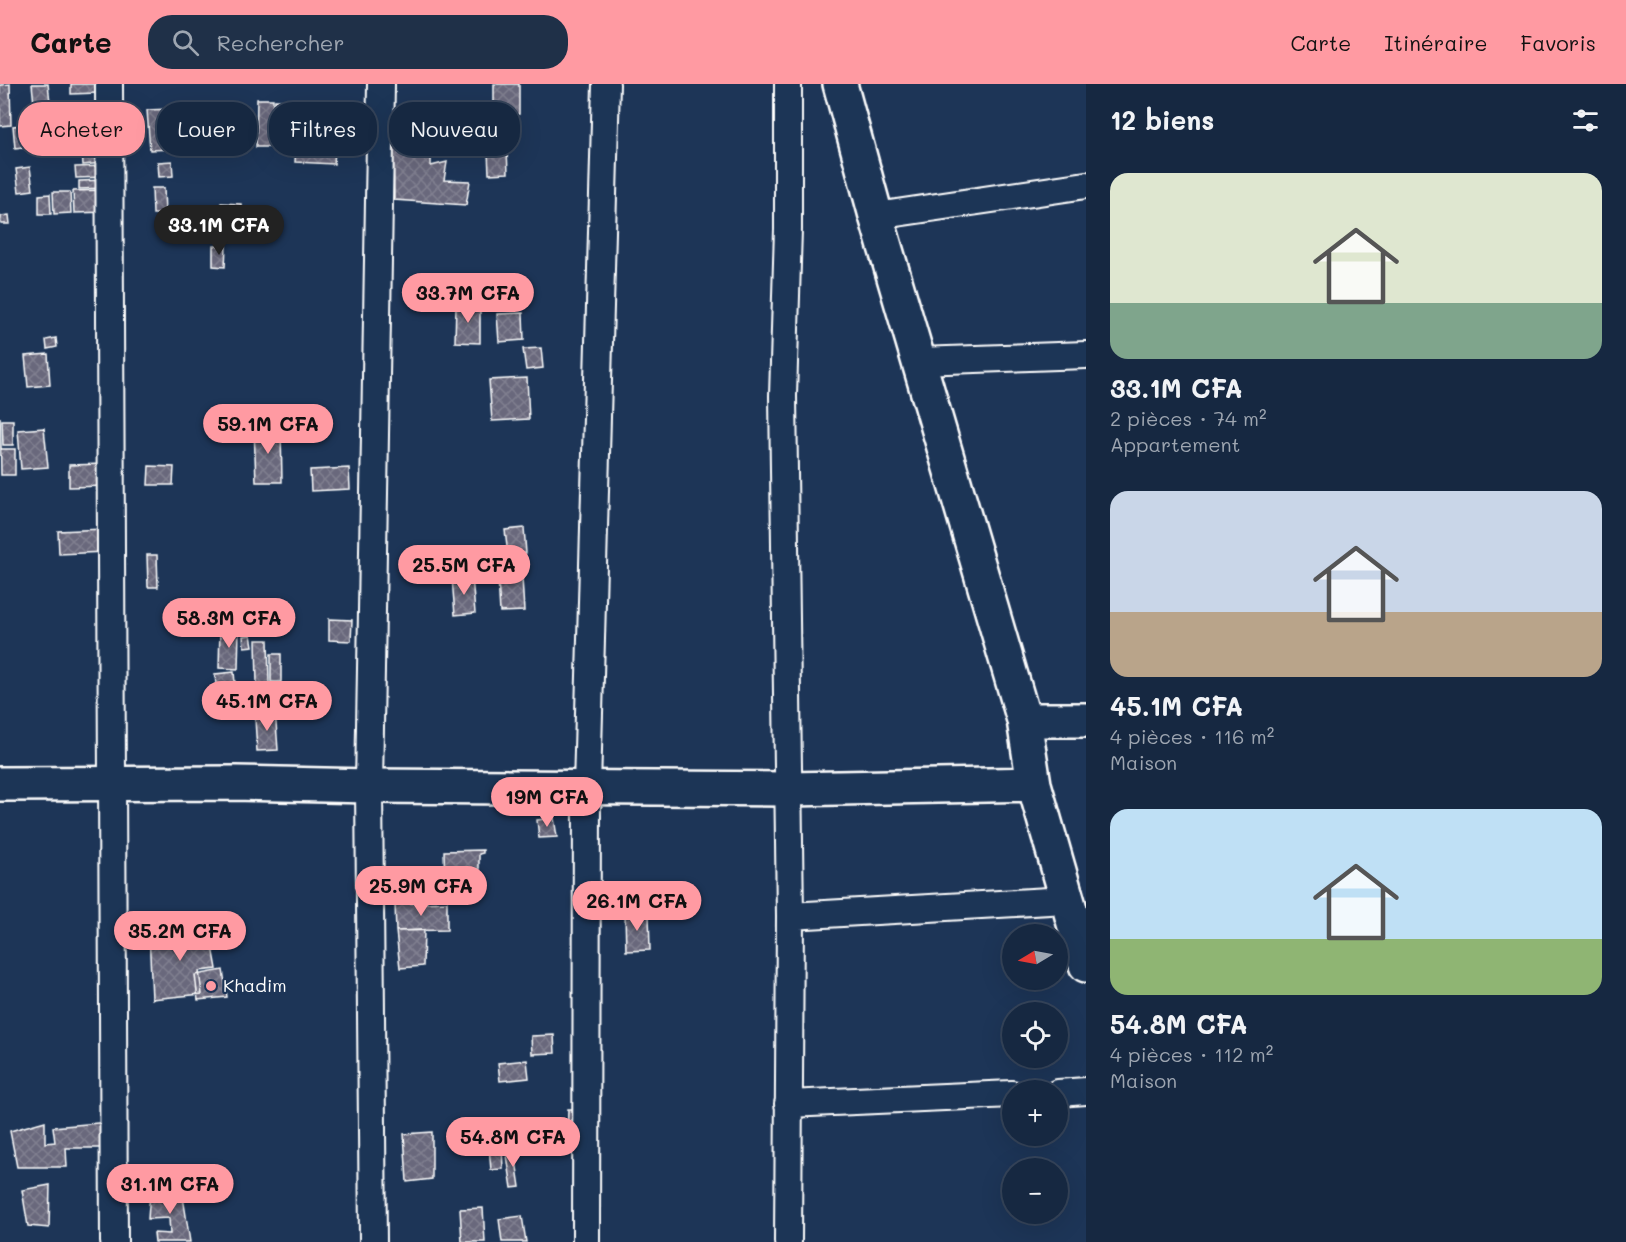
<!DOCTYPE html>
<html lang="fr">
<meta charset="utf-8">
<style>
:root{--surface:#162841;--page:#1f3048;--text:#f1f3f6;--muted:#9ea6b1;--line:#35445a;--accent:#ff9aa2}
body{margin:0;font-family:Mali,sans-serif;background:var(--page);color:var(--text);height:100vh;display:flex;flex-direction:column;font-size:22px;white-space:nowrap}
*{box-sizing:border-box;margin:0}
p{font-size:20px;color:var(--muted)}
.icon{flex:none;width:33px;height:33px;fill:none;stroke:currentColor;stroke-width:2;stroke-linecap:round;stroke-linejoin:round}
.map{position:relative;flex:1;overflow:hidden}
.sheet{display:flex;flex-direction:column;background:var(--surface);width:540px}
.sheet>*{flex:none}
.top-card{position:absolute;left:18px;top:18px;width:570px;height:54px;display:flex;gap:12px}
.needle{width:39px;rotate:260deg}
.controls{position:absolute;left:1002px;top:840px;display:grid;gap:12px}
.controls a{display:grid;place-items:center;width:66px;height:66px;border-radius:50%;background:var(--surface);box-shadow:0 6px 24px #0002,0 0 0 2px var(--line);font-size:30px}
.price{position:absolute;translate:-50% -51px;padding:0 14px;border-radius:21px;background:var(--accent);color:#111;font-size:20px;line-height:39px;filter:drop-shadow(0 2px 3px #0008)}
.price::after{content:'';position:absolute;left:50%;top:36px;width:18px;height:14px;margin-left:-9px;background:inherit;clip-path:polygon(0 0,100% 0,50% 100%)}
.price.active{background:#222;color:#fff}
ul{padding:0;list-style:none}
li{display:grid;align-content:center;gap:12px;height:318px;padding:0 24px}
li span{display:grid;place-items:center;height:186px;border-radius:18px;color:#555}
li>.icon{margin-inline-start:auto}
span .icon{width:108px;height:108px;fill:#fffc;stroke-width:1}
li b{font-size:26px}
h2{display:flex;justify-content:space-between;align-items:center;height:72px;padding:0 24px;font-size:26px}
.tag{padding:0 21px;border-radius:24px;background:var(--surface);box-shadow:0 6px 24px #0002,0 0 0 2px var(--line);font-size:21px;line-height:54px}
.tag.active{background:var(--accent);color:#111}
header{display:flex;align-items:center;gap:36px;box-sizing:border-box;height:84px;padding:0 30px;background:var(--accent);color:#111}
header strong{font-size:28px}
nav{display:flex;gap:33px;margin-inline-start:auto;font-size:21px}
.search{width:420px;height:54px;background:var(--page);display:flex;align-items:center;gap:15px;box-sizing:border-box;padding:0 21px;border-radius:24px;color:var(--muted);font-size:22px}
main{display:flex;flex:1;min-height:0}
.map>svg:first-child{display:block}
</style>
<header>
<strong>Carte</strong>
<div class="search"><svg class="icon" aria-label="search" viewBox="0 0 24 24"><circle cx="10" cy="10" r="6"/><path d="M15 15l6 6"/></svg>Rechercher</div>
<nav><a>Carte</a><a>Itinéraire</a><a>Favoris</a></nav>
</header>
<main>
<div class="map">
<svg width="1086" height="1158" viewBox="0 0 1086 1158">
<defs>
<pattern id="building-cross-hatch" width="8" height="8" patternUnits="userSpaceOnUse" patternTransform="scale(1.5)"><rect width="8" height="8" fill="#69687c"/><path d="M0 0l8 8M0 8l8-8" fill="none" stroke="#807f90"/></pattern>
</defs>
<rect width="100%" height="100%" fill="#1d3557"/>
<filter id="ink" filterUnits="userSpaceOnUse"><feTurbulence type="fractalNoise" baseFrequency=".0167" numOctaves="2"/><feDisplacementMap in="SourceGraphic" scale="12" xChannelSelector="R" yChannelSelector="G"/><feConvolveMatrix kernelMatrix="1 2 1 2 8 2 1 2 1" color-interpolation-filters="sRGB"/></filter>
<g filter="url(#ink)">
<!-- building -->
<path fill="url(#building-cross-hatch)" stroke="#fff" stroke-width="1.5" d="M10,0L11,41L0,42V1Z
M32,0H48L50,18L34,20Z
M71,0H96L97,9L71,10Z
M494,0H519V30L494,31Z
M257,15H273L272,63H256Z
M275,16L290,17L288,62H274Z
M48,21L49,38L28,39L27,22Z
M171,25L173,65L150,66L147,26Z
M174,25H185L186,35H175Z
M456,29H478L479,66H457Z
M22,41L23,63L15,64L13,42Z
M415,50L416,66L431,65V82L447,78L444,96L470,97L466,121L394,116L393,51Z
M296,63L335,65L334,80L295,78Z
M507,66L508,89L489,90L488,68Z
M100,67L101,79L83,81L82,68Z
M172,77L173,92L159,93L158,78Z
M107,82V93L76,94L75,83Z
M30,83L33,106L19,108L16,85Z
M107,96V104L79,105V97Z
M152,104H164L165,130H153Z
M107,106V128L74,129L73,107Z
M53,108H70L71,129L54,130Z
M50,110L51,130H39V111Z
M221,119L241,120V131H228V143H217Z
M9,131L10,140H1V132Z
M238,133L239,143L232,144V134Z
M213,162H226L225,183L213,182Z
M456,221L480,222V259L455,258Z
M523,229L524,256L499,258L497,230Z
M56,254L57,263L47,265L46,256Z
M541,264L543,284L526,286L523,265Z
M48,270L50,301L28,303L25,272Z
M527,294L529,335L492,337L489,296Z
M0,333L1,365H15V391H1Z
M2,336H13V361H3Z
M298,336L299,354H286L285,337Z
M44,344L48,383L21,385L18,346Z
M254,344H281L282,398H256Z
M105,380L106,402L69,403V381Z
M149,382L174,383L173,401H148Z
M349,384L350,405L311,407L310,386Z
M524,444L526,469L508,471L505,446Z
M104,445L105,468L59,470L58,447Z
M147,471H157L158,503H148Z
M521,477L524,527L500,528L497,478Z
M472,492L475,529L455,531L452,494Z
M329,535L352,536L351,557L329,556Z
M220,545L239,546L238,585L219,584Z
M251,551L253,562L244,563L243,552Z
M256,556H268L269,600H257Z
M271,570H281V598H271Z
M234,588L235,599L216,601L215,590Z
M251,602H258V611H252Z
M263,625H275L278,666L257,667L255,635L264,634Z
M554,734L557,753L539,754L537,736Z
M483,766V769L479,770V801L445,802L444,767Z
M447,818V846L396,847L395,820Z
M649,829L650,866L626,867L625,830Z
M210,846L217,885L199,887L202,910L152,915L149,849Z
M424,846L423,882L400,884L396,847Z
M223,886L227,913L198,916L195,891Z
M554,951L555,969L532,970L531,952Z
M527,976L529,994L500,997L498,979Z
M568,1025H583V1060H567Z
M45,1037V1059L55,1058L53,1043L109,1038L111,1064H66L67,1083H17L10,1047Z
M432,1048V1095L407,1098L404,1050Z
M502,1062L503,1085L491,1086L489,1063Z
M514,1063L520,1103L512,1104L506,1065Z
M50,1101L49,1144L28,1142L22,1106Z
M182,1106L190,1158H155L154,1149L170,1150L169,1134L148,1135L150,1108Z
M483,1124L485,1158H462L460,1125Z
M522,1132L526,1158H502L499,1135Z"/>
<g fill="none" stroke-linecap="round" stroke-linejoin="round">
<!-- street casing -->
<g stroke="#fff" stroke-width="30">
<path id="street" d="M109,0L114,1158
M788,0V145L783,312L790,832L788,1158
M876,132L1086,101
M919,277L1086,271
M790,832L1067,816
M1058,1009L1086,1007
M788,1020L1012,1010
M373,1158L369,702L381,0
M586,1158L587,703L606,0"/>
</g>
<!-- secondary casing -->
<g stroke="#fff" stroke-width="38">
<path id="secondary" d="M840,0L876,132L1024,636L1034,700L1086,881
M1024,636H1086
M0,700L235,699L369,702L790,705L1034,700"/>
</g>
<!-- street -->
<use href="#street" stroke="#1d3557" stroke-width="26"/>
<!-- secondary -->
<use href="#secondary" stroke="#1d3557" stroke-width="33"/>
</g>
</g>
<!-- markers -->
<circle fill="#ff9aa2" stroke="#1d3557" stroke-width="2" cx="211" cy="902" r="6"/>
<g text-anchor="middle" stroke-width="4.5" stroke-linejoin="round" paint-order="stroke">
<!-- poi labels -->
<g font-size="18" fill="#fff" stroke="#1d3557" text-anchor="start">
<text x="223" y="908">Khadim</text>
</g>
</g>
</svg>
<div class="controls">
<a><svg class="needle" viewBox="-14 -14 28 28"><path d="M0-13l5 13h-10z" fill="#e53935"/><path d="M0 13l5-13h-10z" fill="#9ea6b1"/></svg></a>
<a><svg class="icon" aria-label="locate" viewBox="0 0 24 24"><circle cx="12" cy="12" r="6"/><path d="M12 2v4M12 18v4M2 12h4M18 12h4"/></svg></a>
<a>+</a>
<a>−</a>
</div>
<b class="price active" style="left:219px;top:172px">33.1M CFA</b>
<b class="price" style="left:468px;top:240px">33.7M CFA</b>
<b class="price" style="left:268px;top:371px">59.1M CFA</b>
<b class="price" style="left:464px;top:512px">25.5M CFA</b>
<b class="price" style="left:229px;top:565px">58.3M CFA</b>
<b class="price" style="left:267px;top:648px">45.1M CFA</b>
<b class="price" style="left:547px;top:744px">19M CFA</b>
<b class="price" style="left:421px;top:833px">25.9M CFA</b>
<b class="price" style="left:637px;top:848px">26.1M CFA</b>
<b class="price" style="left:180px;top:878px">35.2M CFA</b>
<b class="price" style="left:513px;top:1084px">54.8M CFA</b>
<b class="price" style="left:170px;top:1131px">31.1M CFA</b>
<div class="top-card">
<a class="tag active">Acheter</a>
<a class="tag">Louer</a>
<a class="tag">Filtres</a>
<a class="tag">Nouveau</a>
</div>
</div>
<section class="sheet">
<h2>12 biens<svg class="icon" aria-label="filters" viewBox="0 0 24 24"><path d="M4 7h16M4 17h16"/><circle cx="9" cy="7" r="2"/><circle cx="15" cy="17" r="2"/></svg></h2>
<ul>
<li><span style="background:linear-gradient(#dfe7d0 70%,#7fa58c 0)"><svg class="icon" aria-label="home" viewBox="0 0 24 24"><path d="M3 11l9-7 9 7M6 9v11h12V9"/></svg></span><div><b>33.1M CFA</b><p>2 pièces · 74 m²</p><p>Appartement</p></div></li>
<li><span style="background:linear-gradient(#c9d6e8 65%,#b9a48a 0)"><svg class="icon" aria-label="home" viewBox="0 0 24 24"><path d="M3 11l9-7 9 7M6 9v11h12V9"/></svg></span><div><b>45.1M CFA</b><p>4 pièces · 116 m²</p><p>Maison</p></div></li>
<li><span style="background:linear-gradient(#bfe0f5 70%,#8fb573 0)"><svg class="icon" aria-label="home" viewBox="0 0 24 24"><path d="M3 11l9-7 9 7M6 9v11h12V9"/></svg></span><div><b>54.8M CFA</b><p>4 pièces · 112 m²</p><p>Maison</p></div></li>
</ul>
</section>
</main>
